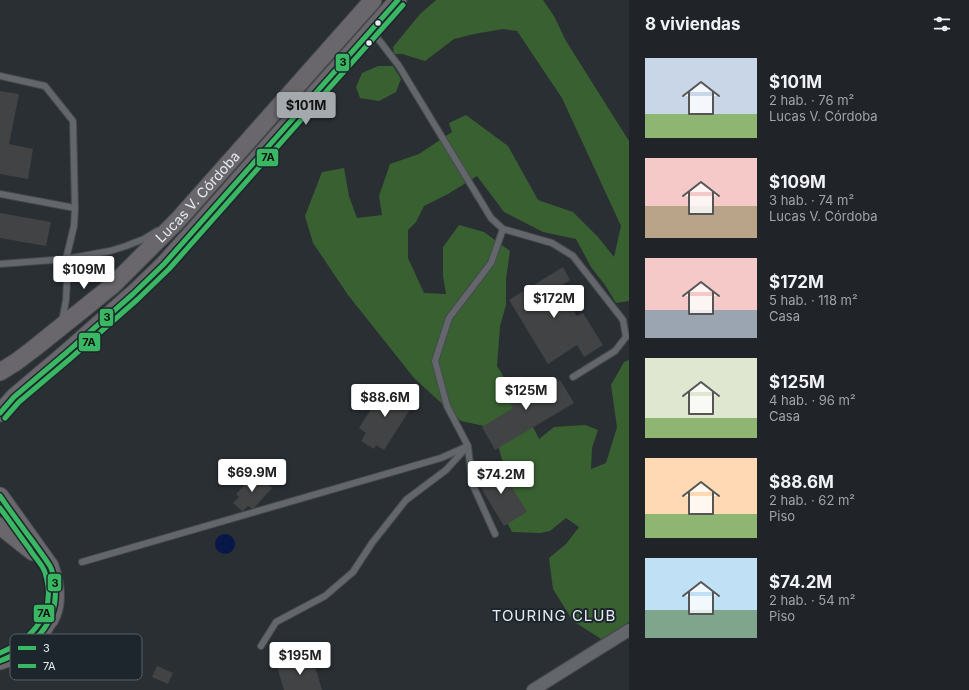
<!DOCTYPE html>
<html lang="es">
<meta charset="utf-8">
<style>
:root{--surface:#202327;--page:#282b2f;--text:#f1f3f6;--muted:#a2a4a7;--accent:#a4a9ae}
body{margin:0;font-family:Inter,sans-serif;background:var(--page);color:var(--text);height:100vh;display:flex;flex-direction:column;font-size:15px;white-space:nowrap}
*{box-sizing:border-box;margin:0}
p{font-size:13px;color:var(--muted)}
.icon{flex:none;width:22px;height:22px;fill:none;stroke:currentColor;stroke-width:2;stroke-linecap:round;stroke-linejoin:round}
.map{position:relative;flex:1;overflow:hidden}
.details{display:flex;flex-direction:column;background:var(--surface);width:340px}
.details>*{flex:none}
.price{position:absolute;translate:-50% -34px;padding:0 9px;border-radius:4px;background:#fff;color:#222;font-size:13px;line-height:26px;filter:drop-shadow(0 1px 2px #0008)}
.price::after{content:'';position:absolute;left:50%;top:24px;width:12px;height:9px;margin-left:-6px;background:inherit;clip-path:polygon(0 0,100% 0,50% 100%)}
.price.active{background:var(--accent);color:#111}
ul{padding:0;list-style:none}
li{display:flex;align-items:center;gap:12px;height:100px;padding:0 16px}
li span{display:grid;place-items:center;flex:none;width:112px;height:80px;border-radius:0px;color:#555}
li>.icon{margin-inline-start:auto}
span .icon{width:48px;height:48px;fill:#fffc;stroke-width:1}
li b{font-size:17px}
h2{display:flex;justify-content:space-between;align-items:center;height:48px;padding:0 16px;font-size:17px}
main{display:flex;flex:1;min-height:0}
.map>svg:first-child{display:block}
</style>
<main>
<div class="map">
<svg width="629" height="690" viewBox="0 0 629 690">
<rect width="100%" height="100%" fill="#2a2f34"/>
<!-- forest -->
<path fill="#386031" d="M436,0H543L554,16L566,41L629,141V301L616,303L605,285L591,267L576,239L543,232L504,212L477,176L448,194L424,206L416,222L408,230V258L424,293L446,294L443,276V247L459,225L484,232L510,251L506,279V305L500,326L497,366L526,413L539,439L554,427L585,425L598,430L592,448L591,469L606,463L617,427L611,385L624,362L629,360V622L601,639L573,621L553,589L549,558L566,544L579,527L566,518L550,531L540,533L512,532L501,511L503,463L493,428L461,421L414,378L348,295L313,243L305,216L322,172L344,168L349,196L357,218L382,215L379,196L390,164L419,154L452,132L449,123L466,115L508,146L538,200L573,212L598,237L614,257L621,226L562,98L517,31L503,29L474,34L454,39L425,61L402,54H394L393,47L420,14Z
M378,66H393L401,79L396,92L379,101L360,98L356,87L362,73Z"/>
<!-- water -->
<path fill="#071848" d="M215 544a10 10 0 1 1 20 0a10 10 0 1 1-20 0Z"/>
<!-- building -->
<path fill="#424344" d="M0,91L19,94L9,144L33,149L28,179L0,174Z
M0,213L51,222L46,246L0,238Z
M563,267L570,280L559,287L577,316L583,313L603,345L584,357L577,345L548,364L509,300Z
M521,376L533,396L560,380L574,403L495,450L482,427L513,408L501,388Z
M396,387L411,396L406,404L411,408L384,450L376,445L374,449L361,441L366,433L359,428L383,390L391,395Z
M498,464L527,512L504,526L476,480V478Z
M256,473L272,488L254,508H251L248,506L244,510L242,511L233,503L239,497L236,494Z
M312,656L322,690H284L277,667Z
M157,666L173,673L168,684L152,677Z"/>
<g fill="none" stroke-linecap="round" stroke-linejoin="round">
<!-- lane casing -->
<g stroke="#464a4e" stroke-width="8">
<path id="lane" d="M372,31L399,66L491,218L503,229L552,243L573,256L623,320L626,337L615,351L573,377
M0,76L45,86L73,121L75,208L74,226L66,259L67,280L66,300L62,321
M0,194L75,208
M0,264L66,259L110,251L126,246L144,239L157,231
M495,534L472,483L468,446L447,406L435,361L449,318L491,263L503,229
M82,562L441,458L468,446
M261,646L276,622L325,596L353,572L372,543L406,500L446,470L466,448"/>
</g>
<!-- street casing -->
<g stroke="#464a4e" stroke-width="14">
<path id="street" d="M533,690L629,630"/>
</g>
<!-- secondary casing -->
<g stroke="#464a4e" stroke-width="19">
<g id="secondary">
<path id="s1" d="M0,372L16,362L32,350L82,310L113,285L178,220L373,0"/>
<path d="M0,413L14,397L66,353L133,294L164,264L192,233L398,0"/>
<path d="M0,496L50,566C55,581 58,600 52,615C51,618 49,621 47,623C37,642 20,654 0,661"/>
<path d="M0,526L33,552"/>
</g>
</g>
<!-- lane -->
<use href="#lane" stroke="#63666a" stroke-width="6"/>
<!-- street -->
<use href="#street" stroke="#63666a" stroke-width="12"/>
<!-- secondary -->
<use href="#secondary" stroke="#69676b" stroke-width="17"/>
<!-- bus-1 casing -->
<g stroke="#1d262d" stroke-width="8">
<path id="bus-1" d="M0,413L14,397L66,353L133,294L164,264L398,0
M0,496C11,512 22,527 34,543C39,550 45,558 50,566C53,571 54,580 55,586C59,623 32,649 0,661"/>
</g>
<!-- bus-2 casing -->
<g stroke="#1d262d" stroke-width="8">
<path id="bus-2" d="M5,418L19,402L71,358L138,299L169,269L403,5
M0,508C10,521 19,535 29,548C33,555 39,561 43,568C46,573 47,580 48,586C52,618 28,642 0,653"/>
</g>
<!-- bus-1 -->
<use href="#bus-1" stroke="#3ab762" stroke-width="5"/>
<!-- bus-2 -->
<use href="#bus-2" stroke="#3ab762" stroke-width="5"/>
</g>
<!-- markers -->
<g fill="#e5ebf0" stroke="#1d262d" stroke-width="1.5">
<circle cx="378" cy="23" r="3.5"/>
<circle cx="369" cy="43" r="3.5"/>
</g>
<g text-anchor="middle" stroke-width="4" stroke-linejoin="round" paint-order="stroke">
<!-- street labels -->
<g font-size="14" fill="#e5ebf0" stroke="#1d262d">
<text dy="5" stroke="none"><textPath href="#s1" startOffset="265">Lucas V. Córdoba</textPath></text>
</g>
<!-- neighbourhood labels -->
<g font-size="15" letter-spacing="1" fill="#e5ebf0" stroke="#1d262d">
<text x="554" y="621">TOURING CLUB</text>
</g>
</g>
<!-- legend -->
<rect x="10" y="634" width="132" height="46" rx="6" fill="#1d262d" stroke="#596168" stroke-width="1"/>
<rect x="18" y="646" width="18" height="4" fill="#3ab762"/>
<rect x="18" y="664" width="18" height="4" fill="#3ab762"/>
<g font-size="11" fill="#e5ebf0">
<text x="43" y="652">3</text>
<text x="43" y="670">7A</text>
</g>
<g stroke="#1d262d" stroke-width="1.5">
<rect x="335" y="53" width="15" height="19" rx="4" fill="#3ab762"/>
<rect x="256" y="148" width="23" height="19" rx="4" fill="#3ab762"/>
<rect x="99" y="308" width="15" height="19" rx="4" fill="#3ab762"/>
<rect x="78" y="332" width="23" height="20" rx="4" fill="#3ab762"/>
<rect x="47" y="573" width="15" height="19" rx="4" fill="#3ab762"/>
<rect x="33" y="604" width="22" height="19" rx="4" fill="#3ab762"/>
</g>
<g font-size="11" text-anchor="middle" font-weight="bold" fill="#111">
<text x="343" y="66">3</text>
<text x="268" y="161">7A</text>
<text x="107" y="321">3</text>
<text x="89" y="346">7A</text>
<text x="55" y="587">3</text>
<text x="44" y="617">7A</text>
</g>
</svg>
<b class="price active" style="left:306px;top:126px">$101M</b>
<b class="price" style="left:84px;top:290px">$109M</b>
<b class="price" style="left:554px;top:319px">$172M</b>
<b class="price" style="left:526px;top:411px">$125M</b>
<b class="price" style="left:385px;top:418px">$88.6M</b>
<b class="price" style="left:252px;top:493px">$69.9M</b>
<b class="price" style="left:501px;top:495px">$74.2M</b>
<b class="price" style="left:300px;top:676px">$195M</b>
</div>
<section class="details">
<h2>8 viviendas<svg class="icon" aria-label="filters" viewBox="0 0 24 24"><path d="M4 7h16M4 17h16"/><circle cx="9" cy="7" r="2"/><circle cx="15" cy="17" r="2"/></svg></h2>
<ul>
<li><span style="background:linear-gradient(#c9d6e8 70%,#8fb573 0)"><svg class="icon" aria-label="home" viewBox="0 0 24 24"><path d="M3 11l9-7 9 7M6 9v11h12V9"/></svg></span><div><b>$101M</b><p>2 hab. · 76 m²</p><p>Lucas V. Córdoba</p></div></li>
<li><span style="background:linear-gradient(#f6c9c9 60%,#b9a48a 0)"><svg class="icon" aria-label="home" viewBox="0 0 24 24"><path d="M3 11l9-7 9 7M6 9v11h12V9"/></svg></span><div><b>$109M</b><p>3 hab. · 74 m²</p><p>Lucas V. Córdoba</p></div></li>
<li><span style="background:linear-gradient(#f6c9c9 65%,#9aa5b1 0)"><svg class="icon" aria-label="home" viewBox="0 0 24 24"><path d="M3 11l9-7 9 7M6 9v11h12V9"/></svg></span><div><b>$172M</b><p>5 hab. · 118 m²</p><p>Casa</p></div></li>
<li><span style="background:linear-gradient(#dfe7d0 75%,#8fb573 0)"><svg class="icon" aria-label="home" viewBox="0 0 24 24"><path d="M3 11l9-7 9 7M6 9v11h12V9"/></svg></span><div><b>$125M</b><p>4 hab. · 96 m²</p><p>Casa</p></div></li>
<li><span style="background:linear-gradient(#ffd9b3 70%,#8fb573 0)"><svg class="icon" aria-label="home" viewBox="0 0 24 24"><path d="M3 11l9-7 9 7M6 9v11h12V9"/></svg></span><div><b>$88.6M</b><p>2 hab. · 62 m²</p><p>Piso</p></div></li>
<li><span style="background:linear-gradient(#bfe0f5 65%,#7fa58c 0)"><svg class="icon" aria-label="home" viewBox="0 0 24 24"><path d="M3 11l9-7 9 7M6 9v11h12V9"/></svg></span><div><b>$74.2M</b><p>2 hab. · 54 m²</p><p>Piso</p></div></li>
</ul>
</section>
</main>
